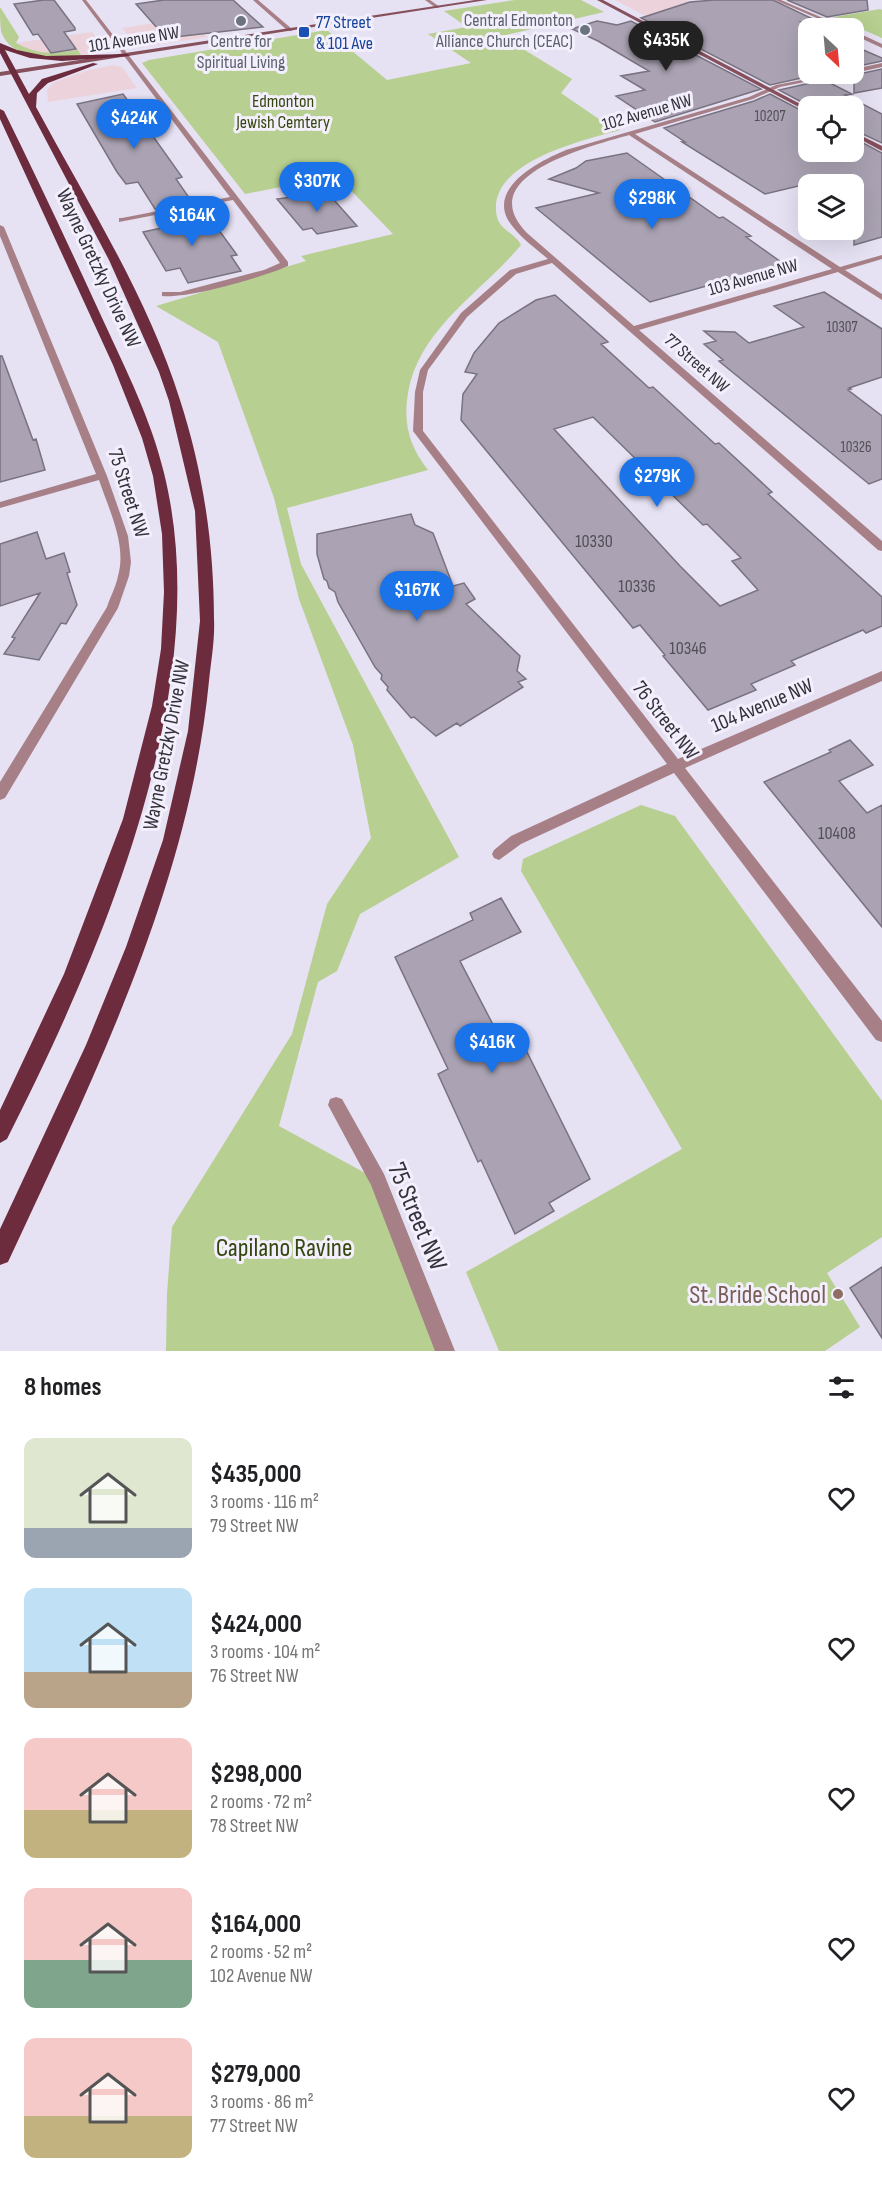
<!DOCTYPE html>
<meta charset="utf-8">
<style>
:root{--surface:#fff;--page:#f2f2f2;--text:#202124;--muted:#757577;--accent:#1a73e8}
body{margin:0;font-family:"Sofia Sans Condensed",sans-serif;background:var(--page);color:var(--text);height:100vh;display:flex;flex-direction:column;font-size:22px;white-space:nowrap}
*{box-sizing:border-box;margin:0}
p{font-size:20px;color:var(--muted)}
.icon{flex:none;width:33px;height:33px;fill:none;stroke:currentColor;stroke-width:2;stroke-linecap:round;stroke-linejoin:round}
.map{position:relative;height:1351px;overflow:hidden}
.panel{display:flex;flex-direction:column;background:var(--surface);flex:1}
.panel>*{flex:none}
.needle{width:39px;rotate:154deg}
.fabs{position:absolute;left:798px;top:18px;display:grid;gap:12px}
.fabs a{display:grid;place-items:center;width:66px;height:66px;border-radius:12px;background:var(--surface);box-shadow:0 6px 24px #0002;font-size:30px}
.price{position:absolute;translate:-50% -51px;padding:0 14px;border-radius:21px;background:var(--accent);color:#fff;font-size:20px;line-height:39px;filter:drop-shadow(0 2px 3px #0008)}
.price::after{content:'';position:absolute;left:50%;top:36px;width:18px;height:14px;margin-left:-9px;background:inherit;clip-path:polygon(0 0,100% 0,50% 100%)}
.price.current{background:#222;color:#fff}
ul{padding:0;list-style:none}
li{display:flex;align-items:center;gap:18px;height:150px;padding:0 24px}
li span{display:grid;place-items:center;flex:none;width:168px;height:120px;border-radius:12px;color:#555}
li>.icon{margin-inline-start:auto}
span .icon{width:72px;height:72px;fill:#fffc;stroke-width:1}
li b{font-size:26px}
h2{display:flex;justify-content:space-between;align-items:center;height:72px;padding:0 24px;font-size:26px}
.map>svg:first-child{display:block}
</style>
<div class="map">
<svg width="882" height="1351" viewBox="0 0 882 1351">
<rect width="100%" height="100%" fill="#e6e1f3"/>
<!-- commercial -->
<path fill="#ecd3db" d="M615,0H687L741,26L684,36Z
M188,18L207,37L138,48L122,28Z
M92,32L107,51L81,55L78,50L48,54L32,52L16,43Z
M113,65L122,67L137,88L48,102L47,90L54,82L89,70Z"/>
<!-- green -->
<path fill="#b7cf90" d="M515,0H581L604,12L502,36L572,79L561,93L609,126L620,130C585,140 484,162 497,217C500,230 516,234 521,245C481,293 419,328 408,393C403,423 409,446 428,470L287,508L301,564L459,857L360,914L337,971L318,982L279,1126L378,1180L445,1351H166L167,1294L172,1227L292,1034L327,904L371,838L353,745L299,599L274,498L218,342L156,306L306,261L301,256L393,234L337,176L245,194L142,63L149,60L327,30L387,80L471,63L428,34L467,27L444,11Z
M0,7L19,37L16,43C40,56 52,53 78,50L81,55C55,58 11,62 1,31C0,24 0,14 0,7Z
M880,9L882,10V38L834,17Z
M641,805L675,816L882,1101V1237L827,1273L860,1327L825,1351H499L466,1272L682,1149L521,871L523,859Z"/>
<!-- building -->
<path fill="#aba3b3" stroke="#797281" stroke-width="1.5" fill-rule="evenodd" d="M44,0H54L75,28V30L64,32L76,49L51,53L38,34L33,35L14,4Z
M164,0H233L263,27L166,38L136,4Z
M714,0H773L815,20L801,22L814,28H808V74L815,75L770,85L641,18L690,2Z
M787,0H867L868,10L827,17Z
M597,21L617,25L631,21L761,89L655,122L616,96L645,90L621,76L649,71L598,41L572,29Z
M854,46L882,58V61L854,67Z
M882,69V88L854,93V75Z
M824,80L852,94L845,95L882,114V143L854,130V106H809L779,90Z
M123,94L182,177L176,179L192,202L155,209L138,182L126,184L117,172L77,104Z
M770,94L808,114V152H854V138L882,153V237L854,245V184L836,177L765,194L682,142H685L664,128L754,101Z
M627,153L719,218L723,217L751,236L746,237L781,262L777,263L781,265L650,302L536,208L599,193L549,179L576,168L586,161Z
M327,192L357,226L317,234L312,228L303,230L277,199Z
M197,209L211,229L215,228L221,233L237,255L231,256L241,271L188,283L180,268L166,271L143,232L166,227L159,216Z
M824,292L882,329V377L849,388L851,389L848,390L882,416V479L869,484L719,361L723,360L704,344L716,341L704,331L735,332L749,343L804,327L774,306Z
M555,295L608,342L601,344L649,388L653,387L715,444L719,443L772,492L768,494L882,597V626L866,633L863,630L791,661L795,665L751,684L756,690L708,710L663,656L665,655L640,625L633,628L461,420L463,394L477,374L465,372L474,353L499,323L536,300ZM593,417L703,525L707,524L741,558L732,561L758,590L720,606L680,566L554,429Z
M0,356H2L33,440L36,439L45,470L0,482Z
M411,514L415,525L433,533L453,586L464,583L475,599L466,604L520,656L517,671L526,679L518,682L523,687L460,726L457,723L436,736L414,717L411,718L387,690L388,687L381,679L382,675L375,667L338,602L335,592L329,588L327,581L324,579L317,554V534Z
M37,532L46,559L64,553L70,572L67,573L77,605L66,624L61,623L39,660L4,654L15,638L12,637L40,593L0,606V544Z
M850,740L873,765L839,781L867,813L882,805V927L764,782L831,752L829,750Z
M501,898L521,932L460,961L502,1042L518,1034L590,1179L549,1203L554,1211L515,1234L481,1160L478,1162L438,1074L448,1069L395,957L473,920L470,913Z
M882,1267V1338L850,1288Z"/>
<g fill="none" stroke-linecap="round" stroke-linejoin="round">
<!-- street -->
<path fill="#a78087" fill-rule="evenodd" d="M82,0H86L288,262V266C263,277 188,299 162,296V292H180L264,270L280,263L233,200L119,222V218H122L230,197Z
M253,0H258L292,29V31H288Z
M425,0H430L440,7L436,8Z
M775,0H781L846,28H840Z
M854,31L882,44V48L854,35Z
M882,63V67L854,73V69Z
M834,74H843L780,87L753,99L635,134L840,267L882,255V259L845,270L882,294V300L838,272L639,330L882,541V551L878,550L552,263L516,274L467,317L428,370L423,392V431L678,759L882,671V681L685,768L882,1021V1042L876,1040L674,773L521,844L499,860L494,858L492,854L494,850L511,836L667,764L413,431L415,392L420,370L461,313L510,270L548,259C534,247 518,236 508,220C489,186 542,160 566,150L749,97L776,85ZM629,135L832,269L634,326L527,233C470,175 592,146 629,135Z
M0,225L4,227L107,476L128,536L131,562L129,576L118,608L5,798L0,800V782L107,607C110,597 116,587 118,576C127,545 109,510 99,480L0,508V502L96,474L0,236Z
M336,1097L342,1099L384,1174L455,1351H435L371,1185L328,1105L330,1099Z"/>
<!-- secondary -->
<path fill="#86505c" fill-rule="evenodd" d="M475,0H487L0,76V72Z
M597,0H603L808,108V112Z
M854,132L882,146V151L854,136Z"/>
<!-- primary -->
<path fill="#6d2c3d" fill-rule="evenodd" d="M0,43L17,50L46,56L127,54L130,56L62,61L30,58L5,50L29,94L42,79L93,63L98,64L48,83L37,93L36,107C87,202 148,297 180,400C203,471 214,545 214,619C215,640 211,661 209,681C189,886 94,1077 8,1262L0,1265V1229L86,1045L126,947L163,840L188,731L200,621L195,511L169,401L159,372L109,260L0,53Z
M0,109L4,111C38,180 71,250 103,320C126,370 151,419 164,473C217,686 102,951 7,1139L0,1143V1110L64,974L123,819L152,706L161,649L164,592L162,534L153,476L142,438L113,365L0,119Z"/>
</g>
<!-- markers -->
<g fill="#6b7280" stroke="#f3effd" stroke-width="2">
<circle cx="241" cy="21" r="6"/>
<circle cx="585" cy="30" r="6"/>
</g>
<rect fill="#1a4fb4" stroke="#f3effd" stroke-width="2" x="298" y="26" width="12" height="12" rx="3"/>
<circle fill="#8d6e63" stroke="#f3effd" stroke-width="2" cx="838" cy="1294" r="6"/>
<g text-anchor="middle" stroke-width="6" stroke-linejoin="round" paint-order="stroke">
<!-- far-number labels -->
<g font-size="15" fill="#524f58">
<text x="770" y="121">10207</text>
<text x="842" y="332">10307</text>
<text x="856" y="452">10326</text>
</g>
<!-- far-worship labels -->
<g font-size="18" fill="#5b616d" stroke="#f3effd" text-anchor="end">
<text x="573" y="26">Central Edmonton<tspan x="573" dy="21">Alliance Church (CEAC)</tspan></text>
<text x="241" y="47" text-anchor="middle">Centre for<tspan x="241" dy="21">Spiritual Living</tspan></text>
</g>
<!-- far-transit labels -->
<g font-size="18" fill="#164399" stroke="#f3effd" text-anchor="start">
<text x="316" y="28">77 Street<tspan x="316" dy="21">&amp; 101 Ave</tspan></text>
</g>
<!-- far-street labels -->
<g font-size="18" fill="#35333a" stroke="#f3effd">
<text transform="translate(134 39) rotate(-9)" y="6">101 Avenue NW</text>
<text transform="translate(647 112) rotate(-16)" y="6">102 Avenue NW</text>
<text transform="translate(753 277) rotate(-16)" y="6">103 Avenue NW</text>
<text transform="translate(697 363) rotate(41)" y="6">77 Street NW</text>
</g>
<!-- far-park labels -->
<g font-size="18" fill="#35470d" stroke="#f3effd">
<text x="283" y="107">Edmonton<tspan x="283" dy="21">Jewish Cemtery</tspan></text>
</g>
<!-- number labels -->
<g font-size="18" fill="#524f58">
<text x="594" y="547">10330</text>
<text x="637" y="592">10336</text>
<text x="688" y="654">10346</text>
<text x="837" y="839">10408</text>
</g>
<!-- street labels -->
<g font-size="21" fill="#35333a" stroke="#f3effd">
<text transform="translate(99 268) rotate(65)" y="7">Wayne Gretzky Drive NW</text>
<text transform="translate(129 493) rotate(72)" y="7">75 Street NW</text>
<text transform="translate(762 705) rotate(-23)" y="7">104 Avenue NW</text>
<text transform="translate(666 720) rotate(52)" y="7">76 Street NW</text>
<text transform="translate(166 745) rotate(-79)" y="7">Wayne Gretzky Drive NW</text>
</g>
<!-- near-street labels -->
<g font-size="26" fill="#35333a" stroke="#f3effd">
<text transform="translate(418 1216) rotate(67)" y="9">75 Street NW</text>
</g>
<!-- near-park labels -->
<g font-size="26" fill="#35470d" stroke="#f3effd">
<text x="284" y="1256">Capilano Ravine</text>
</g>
<!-- near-education labels -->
<g font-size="26" fill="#785e54" stroke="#f3effd" text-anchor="end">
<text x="826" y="1303">St. Bride School</text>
</g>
</g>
</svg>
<div class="fabs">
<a><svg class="needle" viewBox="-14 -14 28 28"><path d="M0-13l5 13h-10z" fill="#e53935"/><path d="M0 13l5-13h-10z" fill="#757577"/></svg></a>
<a><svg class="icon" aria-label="locate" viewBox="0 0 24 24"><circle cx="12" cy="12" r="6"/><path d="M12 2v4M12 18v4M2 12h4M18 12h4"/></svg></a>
<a><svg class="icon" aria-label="layers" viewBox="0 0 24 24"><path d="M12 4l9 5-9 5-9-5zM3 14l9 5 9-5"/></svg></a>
</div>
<b class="price current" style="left:666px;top:72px">$435K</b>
<b class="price" style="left:134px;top:150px">$424K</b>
<b class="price" style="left:317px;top:213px">$307K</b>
<b class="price" style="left:652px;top:230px">$298K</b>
<b class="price" style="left:192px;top:247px">$164K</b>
<b class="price" style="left:657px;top:508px">$279K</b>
<b class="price" style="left:417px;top:622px">$167K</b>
<b class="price" style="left:492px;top:1074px">$416K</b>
</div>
<section class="panel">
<h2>8 homes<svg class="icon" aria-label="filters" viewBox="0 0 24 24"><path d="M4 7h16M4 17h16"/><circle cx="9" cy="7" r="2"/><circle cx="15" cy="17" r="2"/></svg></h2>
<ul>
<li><span style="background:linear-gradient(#dfe7d0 75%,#9aa5b1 0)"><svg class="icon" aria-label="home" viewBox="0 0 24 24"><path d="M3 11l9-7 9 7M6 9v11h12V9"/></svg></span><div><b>$435,000</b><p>3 rooms · 116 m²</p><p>79 Street NW</p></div><svg class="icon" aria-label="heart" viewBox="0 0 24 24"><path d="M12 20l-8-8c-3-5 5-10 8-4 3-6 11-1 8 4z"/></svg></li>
<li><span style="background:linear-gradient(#bfe0f5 70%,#b9a48a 0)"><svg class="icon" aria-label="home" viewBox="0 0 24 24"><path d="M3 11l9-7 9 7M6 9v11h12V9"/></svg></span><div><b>$424,000</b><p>3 rooms · 104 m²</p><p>76 Street NW</p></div><svg class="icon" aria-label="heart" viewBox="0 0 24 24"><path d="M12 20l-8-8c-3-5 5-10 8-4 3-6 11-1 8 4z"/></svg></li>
<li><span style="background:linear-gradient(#f6c9c9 60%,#c2b280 0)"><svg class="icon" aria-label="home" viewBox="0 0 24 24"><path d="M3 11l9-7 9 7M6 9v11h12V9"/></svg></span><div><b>$298,000</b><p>2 rooms · 72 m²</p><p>78 Street NW</p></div><svg class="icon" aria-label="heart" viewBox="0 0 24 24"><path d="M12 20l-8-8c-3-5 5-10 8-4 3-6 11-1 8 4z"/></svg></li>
<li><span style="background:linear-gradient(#f6c9c9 60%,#7fa58c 0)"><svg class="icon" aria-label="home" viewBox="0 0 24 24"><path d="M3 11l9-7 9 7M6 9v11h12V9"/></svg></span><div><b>$164,000</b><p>2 rooms · 52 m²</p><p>102 Avenue NW</p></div><svg class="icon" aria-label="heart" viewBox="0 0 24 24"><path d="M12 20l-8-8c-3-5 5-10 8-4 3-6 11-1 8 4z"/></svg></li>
<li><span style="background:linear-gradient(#f6c9c9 65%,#c2b280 0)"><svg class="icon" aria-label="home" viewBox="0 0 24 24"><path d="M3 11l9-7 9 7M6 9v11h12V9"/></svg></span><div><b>$279,000</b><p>3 rooms · 86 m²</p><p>77 Street NW</p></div><svg class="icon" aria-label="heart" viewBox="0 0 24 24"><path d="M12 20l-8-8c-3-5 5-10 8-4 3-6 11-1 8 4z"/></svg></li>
</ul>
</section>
